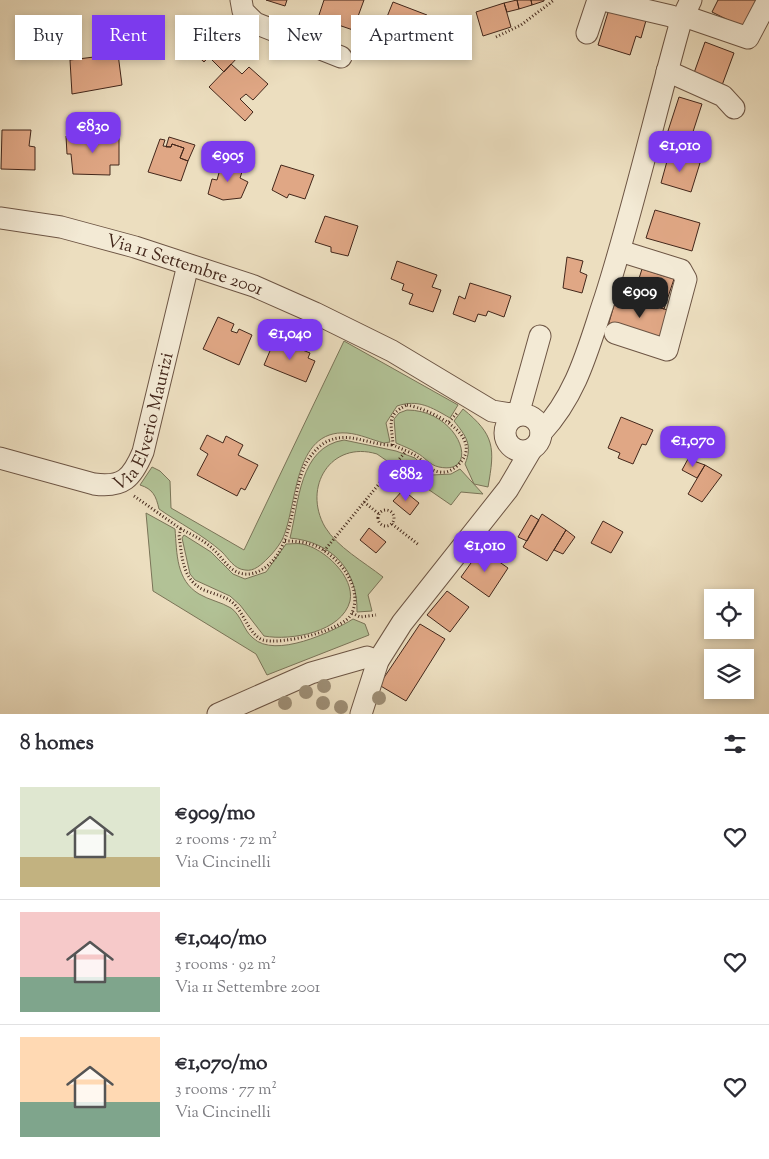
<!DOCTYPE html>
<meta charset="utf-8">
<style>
:root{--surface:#fff;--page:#f2f2f3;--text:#2b2b33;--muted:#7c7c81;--line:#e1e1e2;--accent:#7c3aed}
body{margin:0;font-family:"Sorts Mill Goudy",serif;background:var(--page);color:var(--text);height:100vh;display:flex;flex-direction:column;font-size:19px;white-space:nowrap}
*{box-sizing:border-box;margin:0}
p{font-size:16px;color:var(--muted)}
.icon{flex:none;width:28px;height:28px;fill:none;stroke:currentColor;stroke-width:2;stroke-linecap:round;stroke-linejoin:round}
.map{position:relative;height:714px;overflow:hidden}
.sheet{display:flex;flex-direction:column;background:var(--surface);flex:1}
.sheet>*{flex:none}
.banner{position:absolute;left:15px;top:15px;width:500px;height:45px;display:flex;gap:10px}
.tools{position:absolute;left:704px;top:589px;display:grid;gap:10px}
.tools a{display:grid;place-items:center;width:50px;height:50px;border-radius:0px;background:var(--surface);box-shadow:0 2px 8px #0003;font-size:25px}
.price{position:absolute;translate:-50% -42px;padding:0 11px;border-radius:10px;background:var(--accent);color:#fff;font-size:16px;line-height:32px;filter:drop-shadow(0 1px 2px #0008)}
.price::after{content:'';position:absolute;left:50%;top:30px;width:15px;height:11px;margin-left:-8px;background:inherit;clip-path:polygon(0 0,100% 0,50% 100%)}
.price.on{background:#222;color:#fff}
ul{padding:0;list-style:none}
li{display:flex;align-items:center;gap:15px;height:125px;padding:0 20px}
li+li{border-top:1px solid var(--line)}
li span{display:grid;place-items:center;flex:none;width:140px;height:100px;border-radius:0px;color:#555}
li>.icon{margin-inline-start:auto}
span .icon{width:60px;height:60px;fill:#fffc;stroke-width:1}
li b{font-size:21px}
h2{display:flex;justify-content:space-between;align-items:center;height:60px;padding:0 20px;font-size:21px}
.chip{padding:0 18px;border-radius:0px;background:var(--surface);box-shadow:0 2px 8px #0003;font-size:18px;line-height:45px}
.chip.on{background:var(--accent);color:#fff}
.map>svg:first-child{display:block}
</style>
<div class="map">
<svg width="769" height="714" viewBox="0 0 769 714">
<rect width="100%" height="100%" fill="#ecdebf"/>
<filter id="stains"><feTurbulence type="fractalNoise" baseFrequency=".004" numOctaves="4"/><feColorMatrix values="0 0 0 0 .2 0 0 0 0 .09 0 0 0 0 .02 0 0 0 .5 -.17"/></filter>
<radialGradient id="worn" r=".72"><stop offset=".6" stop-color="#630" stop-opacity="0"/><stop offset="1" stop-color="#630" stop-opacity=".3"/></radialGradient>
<!-- green -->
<path fill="#b2c296" stroke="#7a7458" d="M344,341L458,405L450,418C431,407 418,399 397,406L386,423L390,442L384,443C372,440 360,434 347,433C292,429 298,507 282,540C278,547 273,553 268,558C262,564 254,572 245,570C234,569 229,559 222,552C203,535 179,523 159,509C156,496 153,489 140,485L152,467L160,471L170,481L171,508L244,550Z
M463,409C495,435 495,448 488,487L474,484L465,464C473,445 466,436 454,421Z
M407,410C460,410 482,476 439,467C429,465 425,457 417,453C411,449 403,446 396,443L394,419L399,413Z
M344,440L396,451L415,458L432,475L451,474L460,469L483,494L461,492L451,505L377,454C331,440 302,487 325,527C337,547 364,562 383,577L368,595L372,611L357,612C358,570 332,542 290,538C299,503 299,447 344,440Z
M146,513L175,529C177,554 176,580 199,594C209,600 221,602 231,608C242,616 243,630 253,638C275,659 332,632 353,619L365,624L369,635L267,675L256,654L153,591Z
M184,535L211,552L233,574L245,579L266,572L286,544C291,544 297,543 302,544C324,548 355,577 350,601C342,632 291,641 264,636L240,605L230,596L195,580L190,574L182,538Z"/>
<!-- building -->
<path fill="#e0a785" stroke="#43271b" d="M266,0H287L285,6Z
M324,0H364L353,30L318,18Z
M517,0H531L532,5L519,9Z
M517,0L519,9L507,12L504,3Z
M531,0H544V1L532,5Z
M718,0H763L748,30L712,12Z
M393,2L427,15L412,52L378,39Z
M504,3L511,27L483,36L476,12Z
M610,6L647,17L641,38L636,36L630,55L598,45Z
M198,34L214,51L204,62L186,45Z
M219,40L238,57L224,72L209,57L214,51L210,48Z
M705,42L734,53L721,88L694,73Z
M118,54L122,85L72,94L70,60Z
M231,64L242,74L249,67L268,84L253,100L246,94L240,99L253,112L245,121L209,87Z
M679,97L702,104L690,141L667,134Z
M2,130H31L29,146L35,147V170L1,169Z
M83,135V137H119V165H110V175L73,174L71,154H67L66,136Z
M169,137L195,145L188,161L180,158L184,148L172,144L171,147H166Z
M160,139L165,140L163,146L171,147L172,144L184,148L180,158L188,161L181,181L148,172Z
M669,154L700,163L691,192L661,183Z
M222,162L243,169L240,178L248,182L241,198L223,200L208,194L212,179L217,180Z
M281,165L314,175L305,199L289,194L287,198L272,190Z
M655,210L700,223L692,251L646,238Z
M325,216L358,226L348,256L331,252V247L315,242Z
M567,257L583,261L580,272L587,275L582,293L563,288Z
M397,261L437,275L432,287L441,290L433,312L409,304L413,294L402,290L404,284L391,279Z
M642,269L674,279L664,309L617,295L620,283L636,288Z
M470,283L511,296L504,317L488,311L486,316L478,314L475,322L453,314L459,296L465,299Z
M617,295L671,311L664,342L608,326Z
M218,317L234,324L231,331L237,333L239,329L252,335L239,365L203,349Z
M275,339L310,353L308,358L315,361L306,382L264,365Z
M621,417L653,430L646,445L642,444L633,464L618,458L620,453L608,448Z
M207,435L223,443L226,436L243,445L238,455L258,465L245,490L241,488L237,496L197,475L208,454L200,449Z
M688,459L705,465L697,478L682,470Z
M705,465L722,475L702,502L688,494Z
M403,490L419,503L410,515L393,501Z
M542,514L566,530L547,561L523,547Z
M531,515L539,520L527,541L518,537Z
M603,521L623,532L611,553L591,543Z
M369,528L386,542L376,553L360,540Z
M566,530L575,537L563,554L554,550Z
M481,549L508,568L489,597L461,577Z
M447,591L469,607L450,632L427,615Z
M420,624L445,639L406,701L379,685Z"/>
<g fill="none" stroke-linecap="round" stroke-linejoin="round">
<!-- minor casing -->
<g stroke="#6d5544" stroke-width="23">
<g id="minor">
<path d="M241,0L243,11L255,23L341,57"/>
<path d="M603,0L671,16L681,21"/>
<path d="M684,16L748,38L768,0"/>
<path d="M587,33L598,0"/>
<path d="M667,71L723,96L734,108"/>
<path id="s1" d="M0,218L61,227L135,247L254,286L315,313L392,351L492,411L518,415L540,336"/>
<path d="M615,333L667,350L686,279L681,270L620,251"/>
<circle cx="523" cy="433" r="18"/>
<path d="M541,433C578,393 588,348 605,298C634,207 655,113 681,21L691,0"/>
<path id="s2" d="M0,458L94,484C123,488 132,478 143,452L188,265"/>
<path d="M218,714L311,673L367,657L378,661"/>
<path d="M361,714L378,661L402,623L508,489L531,450"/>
</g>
</g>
<!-- path -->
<path stroke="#43271b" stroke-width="3" stroke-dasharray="1 2.5" stroke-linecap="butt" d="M496,37L521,25L554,0
M407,405C430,409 489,437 457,466C452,470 447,473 440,472C430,471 425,463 418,457C411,452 401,449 393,445C392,425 385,415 407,405Z
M449,422L457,413
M134,496L181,529
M364,502L379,514
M378 518a8 8 0 1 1 16 0a8 8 0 1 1-16 0Z
M392,524L419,545
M285,541C296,541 307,542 318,547C340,558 363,588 352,613C344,631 281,645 263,640C249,635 244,612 232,602C224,596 214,594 204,590C182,580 182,556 179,535L181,529C192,535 204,540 213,549C221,556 226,566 235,571C242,575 250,575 257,572C294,557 291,497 304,467C308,458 317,447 326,442C349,430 370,446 393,445
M324,551L406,451
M352,613L360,617L376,615"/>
<!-- minor -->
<use href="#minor" stroke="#f3ead5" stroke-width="21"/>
</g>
<!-- trees -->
<g fill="#9e8f76">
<circle cx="324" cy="686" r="7"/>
<circle cx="306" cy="692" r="7"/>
<circle cx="379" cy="698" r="7"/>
<circle cx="285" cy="703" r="7"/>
<circle cx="323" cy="703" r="7"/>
<circle cx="341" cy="707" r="7"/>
</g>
<g text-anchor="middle" stroke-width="4" stroke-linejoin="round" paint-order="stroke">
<!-- street labels -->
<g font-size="18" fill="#43271b" stroke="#f3ead5">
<text dy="6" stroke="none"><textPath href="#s1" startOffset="191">Via 11 Settembre 2001</textPath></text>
<text dy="6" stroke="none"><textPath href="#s2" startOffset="191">Via Elverio Maurizi</textPath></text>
</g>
</g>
<rect width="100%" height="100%" filter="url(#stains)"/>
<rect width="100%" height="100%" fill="url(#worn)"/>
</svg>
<div class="tools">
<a><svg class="icon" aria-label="locate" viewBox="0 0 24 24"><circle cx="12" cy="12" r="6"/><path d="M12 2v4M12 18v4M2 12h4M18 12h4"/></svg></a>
<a><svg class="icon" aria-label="layers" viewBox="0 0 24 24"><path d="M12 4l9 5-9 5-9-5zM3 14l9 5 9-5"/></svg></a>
</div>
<b class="price" style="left:93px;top:154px">€830</b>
<b class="price" style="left:680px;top:173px">€1,010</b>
<b class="price" style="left:228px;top:183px">€905</b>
<b class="price on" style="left:640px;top:319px">€909</b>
<b class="price" style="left:290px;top:361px">€1,040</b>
<b class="price" style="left:693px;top:468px">€1,070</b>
<b class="price" style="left:406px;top:502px">€882</b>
<b class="price" style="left:485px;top:573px">€1,010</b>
<div class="banner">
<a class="chip">Buy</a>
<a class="chip on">Rent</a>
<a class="chip">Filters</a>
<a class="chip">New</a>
<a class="chip">Apartment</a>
</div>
</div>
<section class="sheet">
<h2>8 homes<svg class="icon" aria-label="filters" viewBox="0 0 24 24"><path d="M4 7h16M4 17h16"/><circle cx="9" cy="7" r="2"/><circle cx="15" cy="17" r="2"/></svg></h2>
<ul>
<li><span style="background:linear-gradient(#dfe7d0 70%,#c2b280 0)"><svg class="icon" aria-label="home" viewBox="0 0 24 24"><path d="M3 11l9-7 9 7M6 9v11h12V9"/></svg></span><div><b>€909/mo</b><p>2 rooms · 72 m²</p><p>Via Cincinelli</p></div><svg class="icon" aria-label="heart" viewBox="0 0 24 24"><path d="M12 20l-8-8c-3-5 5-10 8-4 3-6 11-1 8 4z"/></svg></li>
<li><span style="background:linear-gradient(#f6c9c9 65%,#7fa58c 0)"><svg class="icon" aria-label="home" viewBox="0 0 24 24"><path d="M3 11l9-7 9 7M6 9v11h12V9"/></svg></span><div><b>€1,040/mo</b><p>3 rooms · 92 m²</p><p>Via 11 Settembre 2001</p></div><svg class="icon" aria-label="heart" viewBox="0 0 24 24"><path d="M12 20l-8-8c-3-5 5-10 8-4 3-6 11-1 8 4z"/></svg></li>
<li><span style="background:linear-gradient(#ffd9b3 65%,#7fa58c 0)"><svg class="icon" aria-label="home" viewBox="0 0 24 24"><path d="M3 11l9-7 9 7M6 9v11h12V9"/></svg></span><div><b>€1,070/mo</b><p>3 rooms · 77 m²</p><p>Via Cincinelli</p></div><svg class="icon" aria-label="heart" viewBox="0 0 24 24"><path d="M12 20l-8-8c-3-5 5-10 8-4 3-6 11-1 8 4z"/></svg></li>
</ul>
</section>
